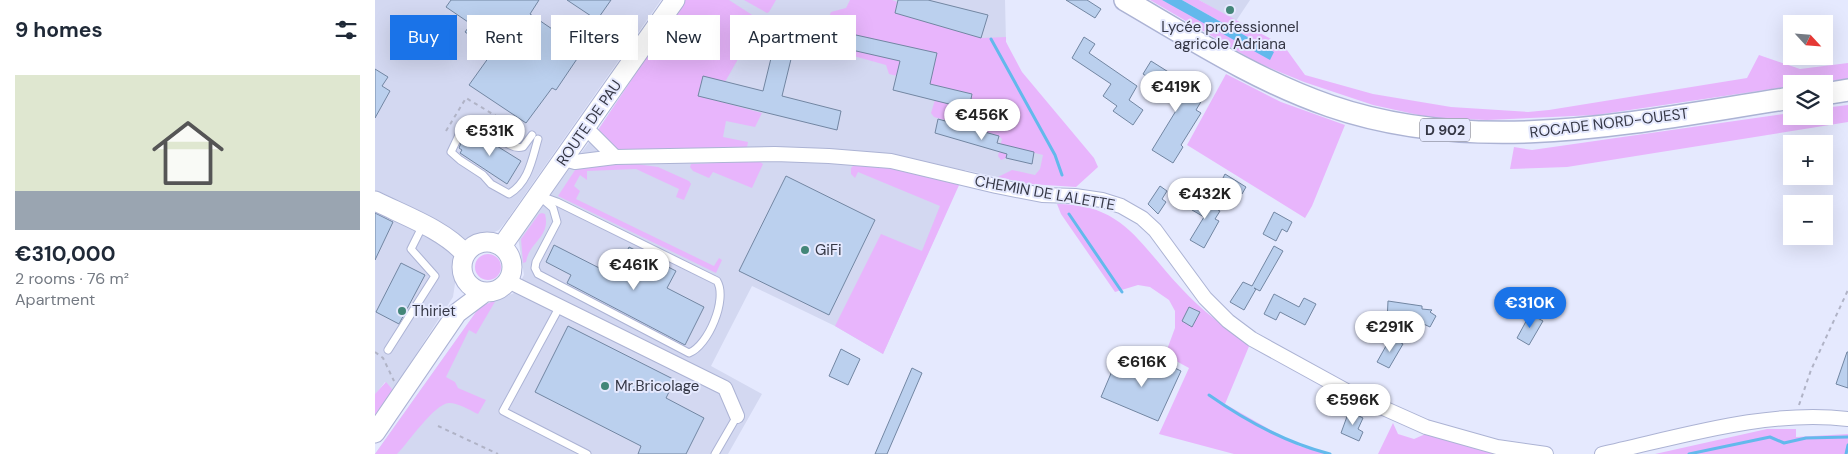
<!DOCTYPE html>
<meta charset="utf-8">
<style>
:root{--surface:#fff;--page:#f6f6f7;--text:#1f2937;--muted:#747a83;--accent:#1a73e8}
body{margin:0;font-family:"DM Sans",sans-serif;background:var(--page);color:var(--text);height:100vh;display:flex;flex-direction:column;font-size:19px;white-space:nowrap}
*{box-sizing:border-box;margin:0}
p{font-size:16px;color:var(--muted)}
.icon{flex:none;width:28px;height:28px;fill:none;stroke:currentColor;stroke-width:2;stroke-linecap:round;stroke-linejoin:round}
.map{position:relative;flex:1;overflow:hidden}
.drawer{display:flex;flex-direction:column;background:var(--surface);width:375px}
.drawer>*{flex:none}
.top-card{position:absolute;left:15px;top:15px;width:475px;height:45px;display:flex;gap:10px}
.needle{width:32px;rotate:116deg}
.controls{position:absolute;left:1408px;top:15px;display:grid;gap:10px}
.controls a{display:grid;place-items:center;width:50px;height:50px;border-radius:0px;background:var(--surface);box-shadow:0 5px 20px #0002;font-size:25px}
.price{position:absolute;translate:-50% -42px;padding:0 11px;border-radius:18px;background:#fff;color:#222;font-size:16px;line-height:32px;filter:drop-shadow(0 1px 2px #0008)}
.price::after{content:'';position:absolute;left:50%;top:30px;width:15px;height:11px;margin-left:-8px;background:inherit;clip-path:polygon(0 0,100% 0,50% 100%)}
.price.selected{background:var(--accent);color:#fff}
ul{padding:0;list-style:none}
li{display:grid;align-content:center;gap:10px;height:265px;padding:0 15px}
li span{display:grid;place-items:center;height:155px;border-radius:0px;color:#555}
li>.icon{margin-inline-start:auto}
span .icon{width:90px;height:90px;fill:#fffc;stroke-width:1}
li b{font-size:21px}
h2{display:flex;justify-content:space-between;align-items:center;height:60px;padding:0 15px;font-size:21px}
.tag{padding:0 18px;border-radius:0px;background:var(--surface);box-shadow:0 5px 20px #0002;font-size:18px;line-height:45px}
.tag.selected{background:var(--accent);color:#fff}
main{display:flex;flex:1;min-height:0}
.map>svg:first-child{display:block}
</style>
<main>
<section class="drawer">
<h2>9 homes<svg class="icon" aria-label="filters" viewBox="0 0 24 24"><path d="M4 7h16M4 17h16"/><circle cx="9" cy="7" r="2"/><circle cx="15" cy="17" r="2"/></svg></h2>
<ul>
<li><span style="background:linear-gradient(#dfe7d0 75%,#9aa5b1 0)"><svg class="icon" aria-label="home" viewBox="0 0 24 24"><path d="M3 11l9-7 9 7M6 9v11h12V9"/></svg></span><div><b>€310,000</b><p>2 rooms · 76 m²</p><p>Apartment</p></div></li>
</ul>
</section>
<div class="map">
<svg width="1473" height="454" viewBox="0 0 1473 454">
<rect width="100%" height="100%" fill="#e5e9fe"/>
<!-- built -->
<path fill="#d3d8f1" d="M0,0H286L132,220L124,230L115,234L96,236L78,264L81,277L78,297L18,390L10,382L0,395Z
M310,0H630L631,42L679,162L655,184L590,170L508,354L460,326L377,286L336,366L387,394L353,454H0L101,312L107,306L139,293L149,275L143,237L221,133Z
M824,0H875L861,21Z"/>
<!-- green -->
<path fill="#e8b5fc" d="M310,0H354L385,20L350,82L324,96L387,113L380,127L351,121L348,137L373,142L372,147L244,150L221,133Z
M369,0H401L394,12L392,13Z
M475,0H517L522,2L520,13L606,38L631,37V42L647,72L719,158L723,167L701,187L655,184L623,177L637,170L660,175L665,169L668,155L633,146L631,158L626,160L623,156L627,139L624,136L559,117L556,113L560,100L593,109L597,94L514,74L511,65L457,50L448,45L446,37L456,12L471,8Z
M775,0H787L899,52L807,0H824L909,46L930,75L998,94L1076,107L1153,112L1174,110L1372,78L1384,55L1425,69L1473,63V79L1416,84V86L1221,115L1112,120L1057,118L998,105L929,82L883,63Z
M851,74L906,102L970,125L937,206L930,218L812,145Z
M1473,105V122L1192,167L1135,169L1139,147L1157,150L1416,113V116H1449V108Z
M368,162H385L388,164L377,188L338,172L334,178L318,171L315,167L316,164Z
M261,164L283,167L314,181L316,184L309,200L301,197L304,189L261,169L212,171V180L205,175L199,186L205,191L201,199L339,266L344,258L347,260L341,273L183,196L202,167Z
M480,164L518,167L585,183L508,354L460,326L506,234L547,251L565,206L483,172L480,178L476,174V168Z
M682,204C749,204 764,244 806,288C828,312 848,326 875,344L850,404L924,446L953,454H859L784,434L814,368L790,355L800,328V311L794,300L775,287L763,285L740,292L686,214Z
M167,213L170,214C176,237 154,242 151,262L148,263L146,239L164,214Z
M100 267a13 13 0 1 1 26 0a13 13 0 1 1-26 0Z
M121,300L101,334L94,330L71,377L80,382L83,388L111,400L103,414C94,410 84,403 74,403C59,404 34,442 22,454H0L101,312L107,306Z
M11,382L18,390L0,415V394Z
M1018,423L1023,434L1039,439L1055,432L1139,454H1003Z
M1392,429H1421V437L1473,434V454H1280Z"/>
<!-- water -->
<path fill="#63b9ec" d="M787,0H807L899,52L895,60Z"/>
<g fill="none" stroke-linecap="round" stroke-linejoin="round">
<!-- stream -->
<path stroke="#63b9ec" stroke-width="3" d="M616,39L680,155L687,175
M694,214L747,292
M834,395C871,421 912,443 955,454
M1314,454L1395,437L1409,443L1431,438L1473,437
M1471,454L1473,445"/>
</g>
<!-- building -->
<path fill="#bbd0ee" stroke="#7286a2" d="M76,0H164L155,14L208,50L181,90L177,88L151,123L94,85L124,43L108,32L102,40L90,32L96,24L71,7Z
M192,0H236L222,20Z
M523,0H553L613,15L606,38L520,13Z
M691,0H712L726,9L720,18Z
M472,33L562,53L555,84L597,94L594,109L518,90L525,61L468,48Z
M709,37L720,44L714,53L762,86L754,100L768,110L758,125L738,111L742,106L728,96L736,84L697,58Z
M398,50L417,55L407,96L466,111L462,130L323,96L328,76L388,91Z
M776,61L830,95L821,110L826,113L806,145L808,147L798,163L777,150L810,96L781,78L779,81L768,74Z
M0,69L13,77L7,86L15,91L0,118Z
M563,119L624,136L622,143L659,152L657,164L631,158L632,154L560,133Z
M97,132L109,141L117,143L146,161L132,184L85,153L87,150L84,148L88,138L92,141Z
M850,174L871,187L867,194L846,182Z
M411,176L500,220L454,315L364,271Z
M785,186L792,191L787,199L791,202L783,214L773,204Z
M822,196L831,201L833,198L846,205L843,210L845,211L840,219L844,221L829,248L815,240L829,217L817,210V204Z
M899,212L917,222L912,232L907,229L901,241L888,234Z
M0,213L18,222L0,260Z
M179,245L240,276L254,247L301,271L292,288L329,307L310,345L192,283L196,275L171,262Z
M899,246L908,251L885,291L879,288L881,289L869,310L855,302L868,282L877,286Z
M26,263L50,275L24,324L1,312Z
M899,294L924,307L929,298L941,304L930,325L905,312L901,320L889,314Z
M1013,301L1047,306V309L1057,310L1055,312L1061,316L1055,327L1040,320L1039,324L1012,322Z
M814,307L825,312L817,327L807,321Z
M1155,314L1168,321L1154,345L1142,338Z
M193,326L300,380L291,398L329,418L311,454H263L266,446L160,392Z
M1016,337L1028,344L1014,368L1002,362Z
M466,349L485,359L473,385L454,376Z
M1472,352H1473V388L1461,384Z
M777,357L806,371L783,421L726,397L740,364L768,376Z
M537,368L547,373L512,454H500Z
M974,411L988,418L983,429L988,432L984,441L966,433Z"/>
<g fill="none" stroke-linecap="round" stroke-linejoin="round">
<!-- lane casing -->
<g stroke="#acb3d4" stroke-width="9">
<path id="lane" d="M95,122L112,137L127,140
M157,135L148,147C130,152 120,123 95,122L84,135L76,152L85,160L108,175L116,184L134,194C154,182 157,159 163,139
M163,195L182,202L342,281C353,299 333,346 314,353L163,274L160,268L161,262L182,222L178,208Z
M185,306L128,411L212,454
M13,350L60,276L36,249L48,225
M340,454L362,416"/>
</g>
<!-- street casing -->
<g stroke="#acb3d4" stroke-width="16">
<path id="street" d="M211,128L240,157
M189,159L200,162L240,157L400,154L454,156L516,161L621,186L667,195L700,196L727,200L746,206L767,218L780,230L830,298L853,321L877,339L977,394L1051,427L1122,447L1171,454
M133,281L350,388L362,416
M1227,454C1305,437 1393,409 1473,419"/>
</g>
<!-- secondary casing -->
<g stroke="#acb3d4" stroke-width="21">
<path id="secondary" d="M0,201C28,215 70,230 90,254
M87 267a25 25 0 1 1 50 0a25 25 0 1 1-50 0Z
M127,246L300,0
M0,433L82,313L110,292"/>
</g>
<!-- primary casing -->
<g stroke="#acb3d4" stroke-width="24">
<path id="primary" d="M750,0C817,39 882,81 955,106C1106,158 1264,121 1416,98
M1449,94L1473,90"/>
</g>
<!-- path -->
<path stroke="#b0b3c6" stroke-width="2" stroke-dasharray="4 4" stroke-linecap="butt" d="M71,131L91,98L131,122L146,133
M0,352L8,358L19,381
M1424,405L1436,370L1473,290
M63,426L123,454"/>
<!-- lane -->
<use href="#lane" stroke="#fff" stroke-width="7"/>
<!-- street -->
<use href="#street" stroke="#fff" stroke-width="14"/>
<!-- secondary -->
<use href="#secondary" stroke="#fff" stroke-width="19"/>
<!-- primary -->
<use href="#primary" stroke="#fff" stroke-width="21"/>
</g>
<!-- markers -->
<g fill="#438678" stroke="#e5e9fe" stroke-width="2">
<circle cx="855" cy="10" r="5"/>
<circle cx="430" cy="250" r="5"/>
<circle cx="27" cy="311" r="5"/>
<circle cx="230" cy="386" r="5"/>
</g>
<g text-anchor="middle" stroke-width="4" stroke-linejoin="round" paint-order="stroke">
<!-- shield labels -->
<rect fill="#e5e9fe" stroke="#6a6c7c" stroke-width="1" x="1045" y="118.5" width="50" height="23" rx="4"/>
<g font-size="14" font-weight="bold" fill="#353745">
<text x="1070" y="135">D 902</text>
</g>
<!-- poi labels -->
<g font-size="15" fill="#353745" stroke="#e5e9fe" text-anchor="start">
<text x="855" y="32" text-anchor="middle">Lycée professionnel<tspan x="855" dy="17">agricole Adriana</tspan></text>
<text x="440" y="255">GiFi</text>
<text x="37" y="316">Thiriet</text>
<text x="240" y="391">Mr.Bricolage</text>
</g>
<!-- street labels -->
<g font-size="15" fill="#353745" stroke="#e5e9fe">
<text transform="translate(214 123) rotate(-55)" y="5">ROUTE DE PAU</text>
<text transform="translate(1234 123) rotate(-7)" y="5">ROCADE NORD-OUEST</text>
<text transform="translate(670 193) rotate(10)" y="5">CHEMIN DE LALETTE</text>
</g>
</g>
</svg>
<div class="controls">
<a><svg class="needle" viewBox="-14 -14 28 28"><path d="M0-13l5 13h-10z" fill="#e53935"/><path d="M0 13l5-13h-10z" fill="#747a83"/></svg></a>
<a><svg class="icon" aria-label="layers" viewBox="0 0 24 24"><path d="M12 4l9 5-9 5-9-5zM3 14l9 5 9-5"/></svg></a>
<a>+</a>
<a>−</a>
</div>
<b class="price" style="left:801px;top:113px">€419K</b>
<b class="price" style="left:607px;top:141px">€456K</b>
<b class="price" style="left:115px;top:157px">€531K</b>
<b class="price" style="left:830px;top:220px">€432K</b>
<b class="price" style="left:259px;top:291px">€461K</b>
<b class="price selected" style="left:1155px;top:329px">€310K</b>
<b class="price" style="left:1015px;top:353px">€291K</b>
<b class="price" style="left:767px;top:388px">€616K</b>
<b class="price" style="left:978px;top:426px">€596K</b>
<div class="top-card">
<a class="tag selected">Buy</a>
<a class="tag">Rent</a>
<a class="tag">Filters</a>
<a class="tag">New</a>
<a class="tag">Apartment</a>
</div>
</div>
</main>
